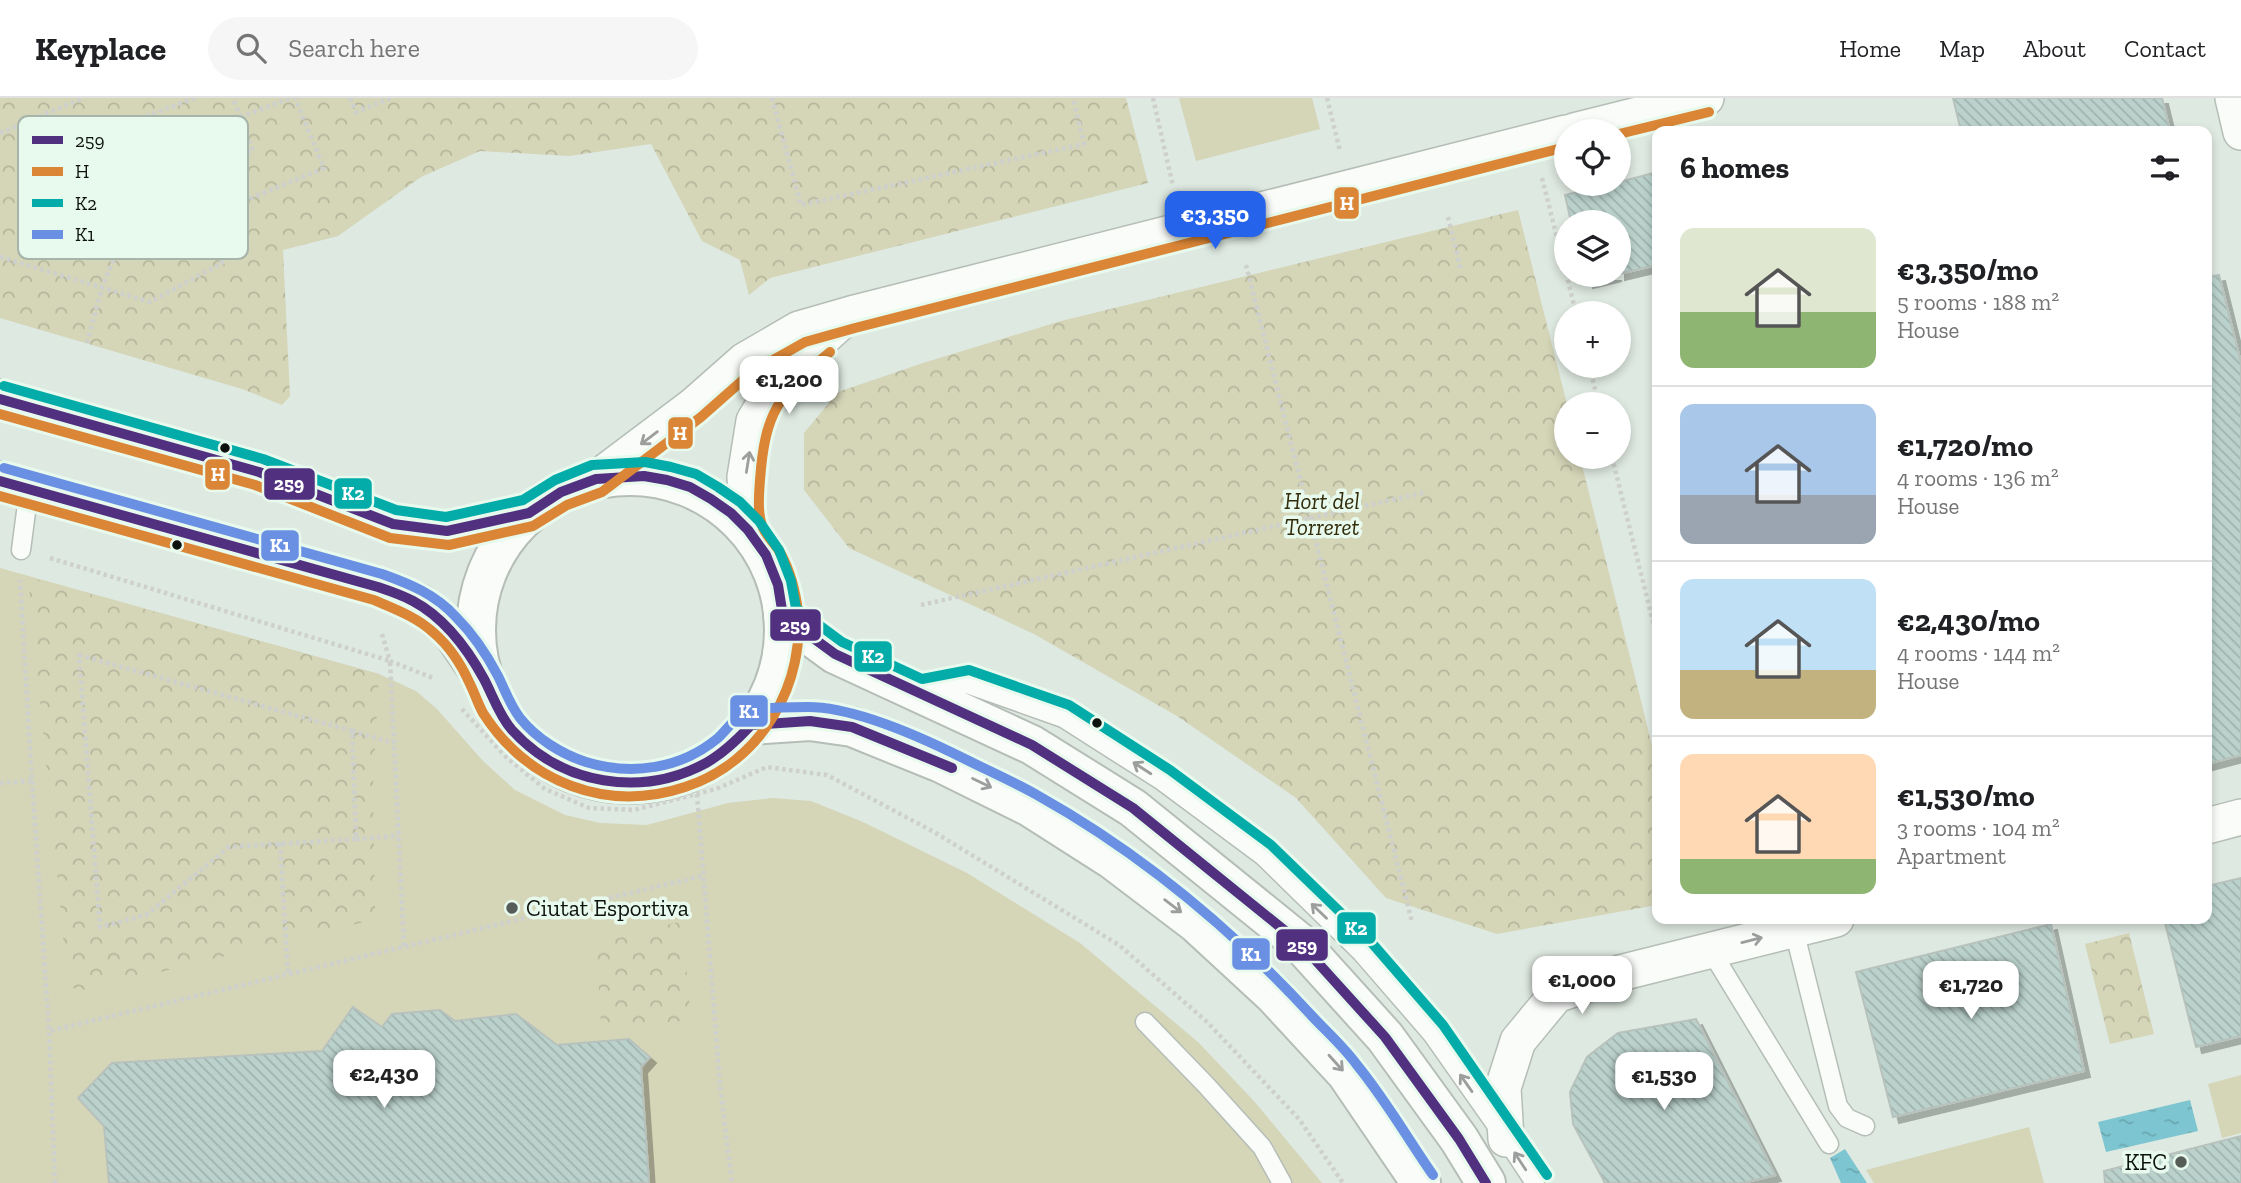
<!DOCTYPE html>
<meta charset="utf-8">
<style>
:root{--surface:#fff;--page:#f6f6f6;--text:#202124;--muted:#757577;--line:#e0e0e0;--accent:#2563eb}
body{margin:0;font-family:"Zilla Slab",serif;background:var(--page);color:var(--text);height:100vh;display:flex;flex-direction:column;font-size:26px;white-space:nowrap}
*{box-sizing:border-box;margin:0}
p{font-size:23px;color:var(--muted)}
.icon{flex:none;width:38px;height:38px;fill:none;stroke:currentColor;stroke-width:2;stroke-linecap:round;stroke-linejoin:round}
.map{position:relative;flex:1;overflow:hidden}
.details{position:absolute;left:1652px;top:28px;width:560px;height:798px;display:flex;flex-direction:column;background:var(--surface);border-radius:14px;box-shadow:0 4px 10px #0003}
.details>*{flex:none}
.buttons{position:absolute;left:1554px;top:21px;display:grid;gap:14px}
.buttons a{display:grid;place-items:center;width:77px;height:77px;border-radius:50%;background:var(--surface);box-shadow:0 4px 10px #0003;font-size:35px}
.price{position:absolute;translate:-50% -60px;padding:0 16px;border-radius:14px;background:#fff;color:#222;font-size:23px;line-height:46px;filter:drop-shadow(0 2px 4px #0008)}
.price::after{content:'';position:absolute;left:50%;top:42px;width:21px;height:16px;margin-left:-10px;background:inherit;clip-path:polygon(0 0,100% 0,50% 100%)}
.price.active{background:var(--accent);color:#fff}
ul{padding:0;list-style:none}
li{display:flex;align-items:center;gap:21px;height:175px;padding:0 28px}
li+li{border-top:2px solid var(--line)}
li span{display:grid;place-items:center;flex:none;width:196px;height:140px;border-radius:14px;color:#555}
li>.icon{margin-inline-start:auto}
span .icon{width:84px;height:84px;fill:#fffc;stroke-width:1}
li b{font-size:30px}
h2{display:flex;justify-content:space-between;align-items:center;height:84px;padding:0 28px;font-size:30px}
header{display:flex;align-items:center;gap:42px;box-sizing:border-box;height:98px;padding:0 35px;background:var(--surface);border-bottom:2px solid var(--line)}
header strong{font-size:33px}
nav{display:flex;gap:38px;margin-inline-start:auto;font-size:24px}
.search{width:490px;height:63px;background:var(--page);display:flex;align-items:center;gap:18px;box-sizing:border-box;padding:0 24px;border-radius:38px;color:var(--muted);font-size:26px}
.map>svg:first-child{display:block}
</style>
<header>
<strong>Keyplace</strong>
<div class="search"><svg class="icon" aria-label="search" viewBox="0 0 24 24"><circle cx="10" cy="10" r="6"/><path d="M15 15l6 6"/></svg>Search here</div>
<nav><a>Home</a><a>Map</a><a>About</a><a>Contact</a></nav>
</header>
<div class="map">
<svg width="2241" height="1085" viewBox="0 0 2241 1085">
<defs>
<pattern id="park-crowns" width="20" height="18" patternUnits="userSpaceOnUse" patternTransform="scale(1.75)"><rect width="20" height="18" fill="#d5d5b8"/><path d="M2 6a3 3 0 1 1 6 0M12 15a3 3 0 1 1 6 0" fill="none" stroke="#b6b69d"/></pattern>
<pattern id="water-ripples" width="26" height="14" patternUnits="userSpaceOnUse" patternTransform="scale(1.75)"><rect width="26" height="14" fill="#7dc5d0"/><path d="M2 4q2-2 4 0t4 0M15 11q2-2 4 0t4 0" fill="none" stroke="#6ba8b1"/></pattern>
<pattern id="building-back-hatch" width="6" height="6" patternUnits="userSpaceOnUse" patternTransform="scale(1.75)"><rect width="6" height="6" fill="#bbd2cc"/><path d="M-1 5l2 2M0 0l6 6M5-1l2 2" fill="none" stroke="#a0b3ae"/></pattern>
<filter id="shadow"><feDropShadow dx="6" dy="6" stdDeviation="0" flood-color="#0004"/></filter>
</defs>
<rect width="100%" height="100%" fill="#dee9e1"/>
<!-- green -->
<path fill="#d5d5b8" d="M1179,0H1312L1320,31L1196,63Z
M0,470L379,576L416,593L437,611L483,663L515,692L565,717L600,725L647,727L728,705L772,700L811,703L863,724L967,775L1080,845L1198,944L1254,1003L1322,1085H0Z
M2241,977V1035L2222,1040L2208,986Z
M2029,1029L2044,1085H1874L1866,1072Z"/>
<!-- park -->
<path fill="url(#park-crowns)" d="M0,0H1126L1148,85L770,180L749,197L740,162L702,143L651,46L569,58L480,53L421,79L338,138L283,152L290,298L282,307L242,291L0,220Z
M1518,112L1567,306L1566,359H1580L1657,667V807L1497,836L1386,800L1296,700L1177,618L1034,536L849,450L804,392V335L838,294L923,265L1061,223Z
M28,479L379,576L373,688L375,810L364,824L88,892L72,890L66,868Z
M682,823L691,922L608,931L601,925L596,846Z
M2129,835L2154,936L2110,946L2085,846Z"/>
<!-- water -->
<path fill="url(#water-ripples)" d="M2190,1002L2198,1033L2106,1054L2098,1024Z
M1845,1051L1867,1085H1841L1830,1060Z"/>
<!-- building -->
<path fill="url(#building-back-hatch)" stroke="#b8c2bd" stroke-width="2" filter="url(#shadow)" d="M1953,0H2162L2170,33H1961Z
M1657,74V167L1619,176V124H1571L1565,97L1610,86H1619V84Z
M1585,177H1616L1587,184Z
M2219,177L2241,265V657L2207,666V179Z
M2241,780V938L2196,949L2164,821H2207V788Z
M2051,826L2084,973L1893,1019L1856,874Z
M353,909L382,929L392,916L440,912L455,923L516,916L557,947L629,941L650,959L641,969L649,1085H109L104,1028L78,1000L112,965L322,953Z
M1696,921L1775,1077L1743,1085H1605L1573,1026L1570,994L1587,959L1618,935Z
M2241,1038V1085H2105L2104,1073Z"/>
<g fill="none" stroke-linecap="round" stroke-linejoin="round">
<!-- service casing -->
<g stroke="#b5bdb7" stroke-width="21">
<path id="service" d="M21,452L29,391
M930,594L967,586L1063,620L1162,683L1263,758L1361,854L1432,936L1506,1041L1535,1085
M1794,832L1838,1008L1847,1020L1865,1028
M1711,853L1829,1046
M1145,924L1206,987L1262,1049L1282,1085"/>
</g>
<!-- minor casing -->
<g stroke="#b5bdb7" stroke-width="38">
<path id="minor" d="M2233,0L2241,34
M1574,33L1706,0
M596,381L693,308L744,263L799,231L851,216L1566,35
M748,432L745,379L754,323L781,278L845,220
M2207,728L2241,719
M1506,1041L1503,990L1518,943L1556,897L1620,875L1836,821"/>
</g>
<!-- trunk casing -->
<g stroke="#b5bdb7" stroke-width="42">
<path id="trunk" d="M0,301L259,374L393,426L447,433L529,415
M476 532a154 154 0 1 1 308 0a154 154 0 1 1-308 0Z
M0,383L378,489L418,505L450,531L478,572
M783,518L835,556L1032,647L1133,710L1300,845L1385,939L1459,1041L1486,1085
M751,627L810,623L852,629L941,665L1030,709L1113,762L1196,825L1274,897L1346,975L1421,1085"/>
</g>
<!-- path -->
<path stroke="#ced0ce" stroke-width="4.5" stroke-dasharray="3.5 3.5" stroke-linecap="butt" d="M195,0L39,58L64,125L253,53L233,0
M350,0L356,14L391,0
M772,0L801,107L1084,46L1073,0
M1153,0L1173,88
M1327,0L1340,53
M240,19L291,0
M0,35L83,0
M1542,80L1576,215
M1448,119L1461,172
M0,159L150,204L222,165L205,119L324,70L295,0
M1246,167L1412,824
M87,245L102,189L117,154L205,119L187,79
M1589,268L1599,306
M1612,359L1657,540
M467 530a165 165 0 1 1 330 0a165 165 0 1 1-330 0Z
M50,460L390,563L404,848
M921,507L1427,394
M382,536L390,563L433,580
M79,557L352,633L356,741L229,749L146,817L100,829Z
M462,611L506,659L545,691L589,710L634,712L716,691L767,669L827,677L934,734L1119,847L1206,923L1299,1021L1343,1085
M352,633L394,645
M32,683L49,933
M0,685L32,683L20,482
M697,696L720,987L732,1085
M356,741L399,738
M280,745L288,875
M55,1085L49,933L702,778"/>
<!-- service -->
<use href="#service" stroke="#fafcfa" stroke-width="18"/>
<!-- minor -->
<use href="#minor" stroke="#fafcfa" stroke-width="35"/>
<!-- trunk -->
<use href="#trunk" stroke="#fafcfa" stroke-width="38"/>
<!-- bus-1 casing -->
<g stroke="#e8faed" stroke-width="16">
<path id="bus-1" d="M0,301L259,374L393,426L447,433L529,415L561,394L596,381L644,378L667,382L690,389L711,401L731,415L748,432L766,457L778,487L783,518L835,556L1032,647L1133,710L1300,845L1385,939L1459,1041L1486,1085
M0,383L378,489C390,493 402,497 413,503C443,519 467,550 484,581C493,598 499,617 512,632C562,687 641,700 706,665C724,655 738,641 751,627L810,623L852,629L952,670"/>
</g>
<!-- bus-2 casing -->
<g stroke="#e8faed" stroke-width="16">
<path id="bus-2" d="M1619,36L1709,14
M0,316L255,387L390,440L449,447L533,428L567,407L602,394L701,319L752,274L805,244L855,230L1566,49
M0,398L374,502C395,511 417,519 434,535C449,548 462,568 470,586C475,596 478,606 483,615C528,685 607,715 685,689C761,665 808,584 797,506C794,488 788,467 778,451C773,444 766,437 763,430C757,416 759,396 760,382C765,314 778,297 830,254"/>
</g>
<!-- bus-3 casing -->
<g stroke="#e8faed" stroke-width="16">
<path id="bus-3" d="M4,288L263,361L396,412L446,419L523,402L555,382L592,367L645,364L671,369L696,376L718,389L740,404L759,423L779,452L791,483L796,510L842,544L922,581L969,572L1069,607L1170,672L1271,747L1371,844L1443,927L1547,1077"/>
</g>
<!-- bus-4 casing -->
<g stroke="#e8faed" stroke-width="16">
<path id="bus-4" d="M4,370L382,476C410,486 435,496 456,519C473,536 487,557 498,578C505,592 510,607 520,620C536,640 561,656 586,664C631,678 681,671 718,640C727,632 736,617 748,613C761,609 793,609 808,609C855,609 923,640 965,661C989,673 1014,684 1037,697C1139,754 1233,832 1312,918C1327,934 1344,949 1357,967C1385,1001 1408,1041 1433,1077"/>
</g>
<!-- bus-1 -->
<use href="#bus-1" stroke="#513080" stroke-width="10"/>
<!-- bus-2 -->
<use href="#bus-2" stroke="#db8636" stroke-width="10"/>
<!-- bus-3 -->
<use href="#bus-3" stroke="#04aca9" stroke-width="10"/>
<!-- bus-4 -->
<use href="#bus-4" stroke="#6a90e3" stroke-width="10"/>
</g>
<!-- one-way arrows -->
<defs><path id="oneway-shaft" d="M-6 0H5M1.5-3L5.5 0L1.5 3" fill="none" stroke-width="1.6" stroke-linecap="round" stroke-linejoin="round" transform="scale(1.75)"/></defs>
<g stroke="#9b9e9c">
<use href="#oneway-shaft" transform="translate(649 340) rotate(143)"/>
<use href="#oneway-shaft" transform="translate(748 364) rotate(-81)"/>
<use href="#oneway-shaft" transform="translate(1142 670) rotate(-147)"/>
<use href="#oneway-shaft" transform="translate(982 685) rotate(26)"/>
<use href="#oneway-shaft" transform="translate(1173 808) rotate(37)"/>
<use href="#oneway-shaft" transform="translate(1319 813) rotate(-136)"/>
<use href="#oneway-shaft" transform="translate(1752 842) rotate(-14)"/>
<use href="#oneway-shaft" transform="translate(1336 965) rotate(48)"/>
<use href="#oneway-shaft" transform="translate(1466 985) rotate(-125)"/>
<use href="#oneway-shaft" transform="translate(1520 1063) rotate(-123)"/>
</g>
<!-- markers -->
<g fill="#0c120e" stroke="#e8faed" stroke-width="2.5">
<circle cx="225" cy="350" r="6"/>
<circle cx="177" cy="447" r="6"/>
<circle cx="1097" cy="625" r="6"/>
</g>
<g fill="#565d58" stroke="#e8faed" stroke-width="2.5">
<circle cx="512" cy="810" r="7"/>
<circle cx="2181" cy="1064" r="7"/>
</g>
<g text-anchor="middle" stroke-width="7" stroke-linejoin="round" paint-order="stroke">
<!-- park labels -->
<g font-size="23" font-style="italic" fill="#322c0b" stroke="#e8faed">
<text x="1322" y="411">Hort del<tspan x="1322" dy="26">Torreret</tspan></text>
</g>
<!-- poi labels -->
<g font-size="23" fill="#0c120e" stroke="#e8faed" text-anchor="start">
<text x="526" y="818">Ciutat Esportiva</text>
<text x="2167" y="1072" text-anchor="end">KFC</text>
</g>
</g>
<!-- legend -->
<rect x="18" y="18" width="230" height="143" rx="10" fill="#e8faed" stroke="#a6b4aa" stroke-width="2"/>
<rect x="32" y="38" width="31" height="8" fill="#513080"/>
<rect x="32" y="69" width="31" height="9" fill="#db8636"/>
<rect x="32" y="101" width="31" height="8" fill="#04aca9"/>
<rect x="32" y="132" width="31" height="9" fill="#6a90e3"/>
<g font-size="19" fill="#0c120e">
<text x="75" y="49">259</text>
<text x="75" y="80">H</text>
<text x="75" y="112">K2</text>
<text x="75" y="143">K1</text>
</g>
<g stroke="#e8faed" stroke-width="2.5">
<rect x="1333" y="88" width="27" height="34" rx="7" fill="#db8636"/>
<rect x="667" y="318" width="27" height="34" rx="7" fill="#db8636"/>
<rect x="204" y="360" width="27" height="33" rx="7" fill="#db8636"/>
<rect x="263" y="369" width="53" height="34" rx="7" fill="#513080"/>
<rect x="333" y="379" width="40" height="33" rx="7" fill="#04aca9"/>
<rect x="260" y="431" width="40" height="33" rx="7" fill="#6a90e3"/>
<rect x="769" y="510" width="53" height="34" rx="7" fill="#513080"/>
<rect x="853" y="542" width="40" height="33" rx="7" fill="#04aca9"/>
<rect x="729" y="596" width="40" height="34" rx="7" fill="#6a90e3"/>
<rect x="1336" y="813" width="41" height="34" rx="7" fill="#04aca9"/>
<rect x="1275" y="830" width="54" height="34" rx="7" fill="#513080"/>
<rect x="1231" y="839" width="40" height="34" rx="7" fill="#6a90e3"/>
</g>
<g font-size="19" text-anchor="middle" font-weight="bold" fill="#fff">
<text x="1347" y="112">H</text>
<text x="680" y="342">H</text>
<text x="218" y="383">H</text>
<text x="289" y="392">259</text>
<text x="353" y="402">K2</text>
<text x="280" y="454">K1</text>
<text x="795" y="534">259</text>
<text x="873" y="565">K2</text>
<text x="749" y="620">K1</text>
<text x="1356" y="837">K2</text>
<text x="1302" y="854">259</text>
<text x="1251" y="863">K1</text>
</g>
</svg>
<div class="buttons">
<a><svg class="icon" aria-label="locate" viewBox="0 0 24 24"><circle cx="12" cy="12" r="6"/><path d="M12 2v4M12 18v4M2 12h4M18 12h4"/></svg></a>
<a><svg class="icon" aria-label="layers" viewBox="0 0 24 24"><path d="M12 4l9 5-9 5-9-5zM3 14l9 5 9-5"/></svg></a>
<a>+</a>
<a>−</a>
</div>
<b class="price active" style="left:1215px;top:153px">€3,350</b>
<b class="price" style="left:789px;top:318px">€1,200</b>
<b class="price" style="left:1582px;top:918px">€1,000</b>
<b class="price" style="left:1971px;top:923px">€1,720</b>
<b class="price" style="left:384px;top:1012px">€2,430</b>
<b class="price" style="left:1664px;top:1014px">€1,530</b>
<section class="details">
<h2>6 homes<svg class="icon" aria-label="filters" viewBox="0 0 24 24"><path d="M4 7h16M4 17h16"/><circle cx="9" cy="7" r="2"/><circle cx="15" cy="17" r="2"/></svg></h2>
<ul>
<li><span style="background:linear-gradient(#dfe7d0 60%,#8fb573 0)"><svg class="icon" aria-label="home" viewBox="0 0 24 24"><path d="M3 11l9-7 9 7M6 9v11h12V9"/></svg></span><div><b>€3,350/mo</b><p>5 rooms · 188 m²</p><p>House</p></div></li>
<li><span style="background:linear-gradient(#a9c7e8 65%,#9aa5b1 0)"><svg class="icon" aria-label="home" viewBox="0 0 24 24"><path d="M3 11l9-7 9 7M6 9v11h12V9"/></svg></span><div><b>€1,720/mo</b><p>4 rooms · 136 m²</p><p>House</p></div></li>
<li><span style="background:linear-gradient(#bfe0f5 65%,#c2b280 0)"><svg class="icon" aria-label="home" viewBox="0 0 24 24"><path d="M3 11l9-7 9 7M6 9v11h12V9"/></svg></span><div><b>€2,430/mo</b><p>4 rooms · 144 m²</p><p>House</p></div></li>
<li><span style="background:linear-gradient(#ffd9b3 75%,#8fb573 0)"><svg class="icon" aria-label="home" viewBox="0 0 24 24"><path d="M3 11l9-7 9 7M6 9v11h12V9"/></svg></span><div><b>€1,530/mo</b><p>3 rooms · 104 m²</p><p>Apartment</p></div></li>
</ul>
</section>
</div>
